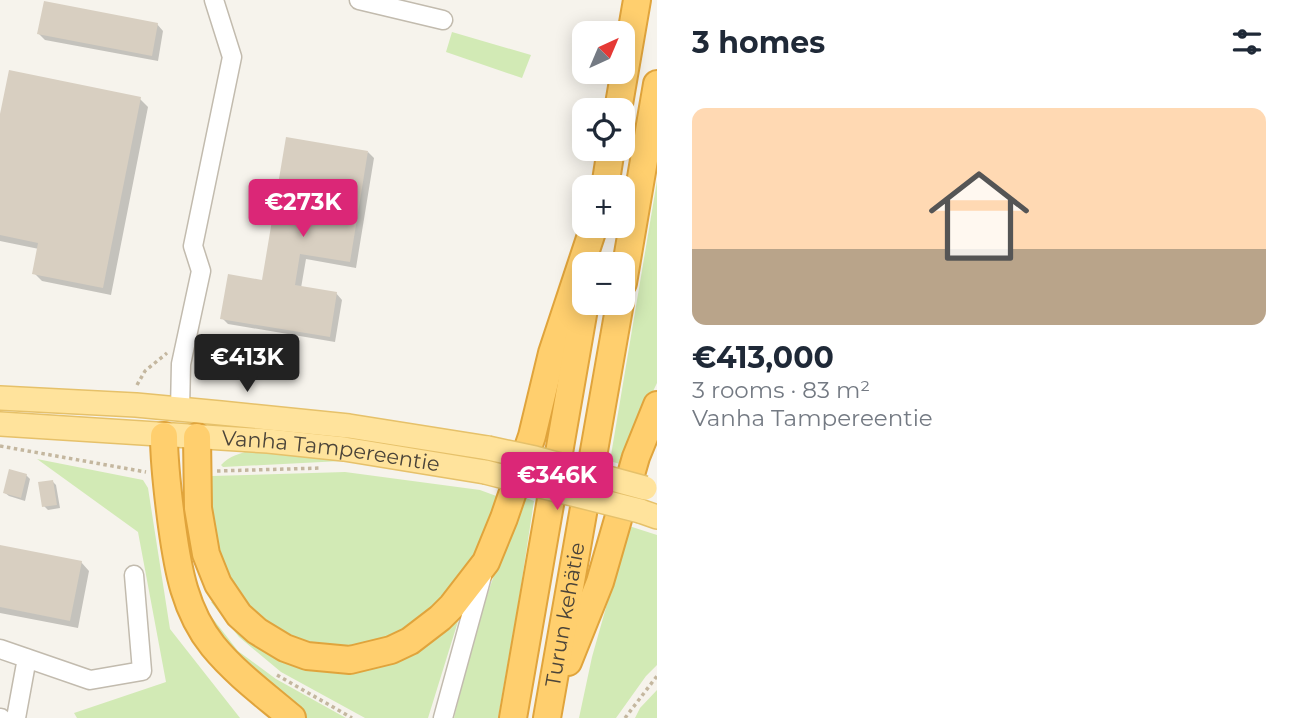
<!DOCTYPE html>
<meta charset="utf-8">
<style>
:root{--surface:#fff;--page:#f6f6f7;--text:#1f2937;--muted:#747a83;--accent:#db2777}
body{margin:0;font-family:Montserrat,sans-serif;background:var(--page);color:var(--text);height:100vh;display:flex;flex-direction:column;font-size:26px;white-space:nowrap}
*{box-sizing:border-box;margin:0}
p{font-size:23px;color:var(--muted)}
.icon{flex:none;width:38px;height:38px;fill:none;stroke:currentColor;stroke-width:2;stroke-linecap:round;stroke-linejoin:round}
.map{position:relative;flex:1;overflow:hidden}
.panel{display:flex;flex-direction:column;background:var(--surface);width:644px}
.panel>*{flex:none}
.needle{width:46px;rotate:44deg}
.tools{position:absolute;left:572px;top:21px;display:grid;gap:14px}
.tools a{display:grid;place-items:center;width:63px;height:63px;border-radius:14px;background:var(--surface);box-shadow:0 4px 18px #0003;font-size:35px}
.price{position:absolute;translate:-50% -60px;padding:0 16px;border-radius:7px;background:var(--accent);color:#fff;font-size:23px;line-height:46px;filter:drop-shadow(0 2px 4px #0008)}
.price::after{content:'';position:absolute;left:50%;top:42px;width:21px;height:16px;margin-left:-10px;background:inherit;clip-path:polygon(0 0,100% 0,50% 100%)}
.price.current{background:#222;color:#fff}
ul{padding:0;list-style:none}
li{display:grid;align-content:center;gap:14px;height:371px;padding:0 35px}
li span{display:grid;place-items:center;height:217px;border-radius:14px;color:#555}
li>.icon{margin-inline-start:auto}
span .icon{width:126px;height:126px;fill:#fffc;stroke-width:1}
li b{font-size:30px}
h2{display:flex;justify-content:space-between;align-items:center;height:84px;padding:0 35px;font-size:30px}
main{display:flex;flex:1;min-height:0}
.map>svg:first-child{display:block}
</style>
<main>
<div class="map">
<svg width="657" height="718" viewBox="0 0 657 718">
<rect width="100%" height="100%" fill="#f6f3ec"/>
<!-- green -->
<path fill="#d2eab5" d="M452,32L531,55L522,78L446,52Z
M657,181V383L639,420L623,465L610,461Z
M253,450L361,460L223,467L221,465C229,456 241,453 253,450Z
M37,459L143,480L148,488L170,629L240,718H77L74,713L166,682L138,532Z
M345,472L480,490L499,497L473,562L447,600L385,643L329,651L289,637L264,622L247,607L234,589L222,564L213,530L210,490L212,476Z
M521,496L534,501L518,605L498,718H454L477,625Z
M629,526L657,535V665L646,676L616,718H579L592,657Z
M217,600L232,621L364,670L388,665L409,655L432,641L460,615L428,718H365L281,672L239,637L211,602Z
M203,606L238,651L276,679L346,718H305L263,683L218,637Z
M657,690V718H635L640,708Z"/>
<!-- shadow -->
<path fill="#0003" d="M157,24L163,31L158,61L45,40L39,34Z
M140,99L148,107L111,295L42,281L34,273L39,249L0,241V123Z
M368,152L374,158L356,268L306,259L301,288L336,293L342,300L335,342L228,324L222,318L264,282Z
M26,475L30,479L25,501L9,496L5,493Z
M52,481L56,485L60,508L48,510L44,506Z
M0,546L81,562L89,571L78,628L0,613Z"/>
<!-- building -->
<path fill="#d8cfc1" d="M44,1L158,23L152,56L37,34Z
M9,70L141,97L103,288L32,274L38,243L0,235V114Z
M286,137L368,151L350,262L300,254L295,285L337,292L330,337L220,319L228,274L262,280Z
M9,469L27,474L21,498L3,493Z
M53,480L57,505L42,507L38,482Z
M0,545L82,561L70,621L0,607Z"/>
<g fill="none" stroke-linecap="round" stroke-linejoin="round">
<!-- minor casing -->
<g stroke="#c2bbae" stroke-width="21">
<path id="minor" d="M359,0L443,20
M180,410L181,364L201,271L193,246L232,57L214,0
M0,649L90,680L142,671L134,575
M0,718H1
M16,718L27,658
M443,718L482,576"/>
</g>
<!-- major casing -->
<g stroke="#e6c16a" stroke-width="26">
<g id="major">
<path d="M0,398L136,405L221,413L349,426L488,448"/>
<path id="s1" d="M0,424L268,441L344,449L485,472"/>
<path d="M640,511L657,517"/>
</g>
</g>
<!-- highway casing -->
<g stroke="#e0a43c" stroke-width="30">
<g id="highway">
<path d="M618,110L637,0"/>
<path d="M605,187L611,149"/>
<path d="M623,283L657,84"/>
<path d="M164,436C164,466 168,496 172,526C178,570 185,611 213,646C236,674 265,695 292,718"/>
<path d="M197,437L198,508L206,554L218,584L239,615L257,631L285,648L307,656L350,660L391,650L410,641L440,618L452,606L486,562L504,518L532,436L552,353L594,226"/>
<path d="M568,662L600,582L636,457L657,405"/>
<path d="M513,718L585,303"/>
<path id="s2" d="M547,718L620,303"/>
</g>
</g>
<!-- path -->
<path stroke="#c4b79f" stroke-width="3.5" stroke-dasharray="3.5 3.5" stroke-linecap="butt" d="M137,385L145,371L167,353
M0,446L146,472
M217,471L321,468
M277,675L352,718
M625,718L657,676"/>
<!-- minor -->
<use href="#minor" stroke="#fff" stroke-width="18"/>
<!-- major -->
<use href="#major" stroke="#ffe39c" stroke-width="23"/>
<!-- highway -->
<use href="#highway" stroke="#ffcf6e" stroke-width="26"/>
<!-- major-bridge casing -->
<g stroke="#e6c16a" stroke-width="26" stroke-linecap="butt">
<path id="major-bridge" d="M488,448L535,458L645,488
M485,472L640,511"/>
</g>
<!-- major-bridge -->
<use href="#major-bridge" stroke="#ffe39c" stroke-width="23"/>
</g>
<g text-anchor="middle" stroke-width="6" stroke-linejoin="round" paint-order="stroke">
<!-- street labels -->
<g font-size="21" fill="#4b4439" stroke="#fff">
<text dy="7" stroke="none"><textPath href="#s1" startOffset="332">Vanha Tampereentie</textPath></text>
<text dy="7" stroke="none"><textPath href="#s2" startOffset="105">Turun kehätie</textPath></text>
</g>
</g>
</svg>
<div class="tools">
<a><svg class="needle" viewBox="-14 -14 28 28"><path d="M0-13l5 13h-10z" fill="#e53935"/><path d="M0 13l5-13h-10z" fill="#747a83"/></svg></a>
<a><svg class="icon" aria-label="locate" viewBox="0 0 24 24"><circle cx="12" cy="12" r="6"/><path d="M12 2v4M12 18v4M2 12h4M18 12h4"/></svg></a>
<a>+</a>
<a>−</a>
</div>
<b class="price" style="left:303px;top:239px">€273K</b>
<b class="price current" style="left:247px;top:394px">€413K</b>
<b class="price" style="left:557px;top:512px">€346K</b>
</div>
<section class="panel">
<h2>3 homes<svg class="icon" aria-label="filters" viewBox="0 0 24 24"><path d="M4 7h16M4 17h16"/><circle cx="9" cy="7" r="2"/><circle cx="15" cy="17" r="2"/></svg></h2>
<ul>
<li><span style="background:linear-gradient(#ffd9b3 65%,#b9a48a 0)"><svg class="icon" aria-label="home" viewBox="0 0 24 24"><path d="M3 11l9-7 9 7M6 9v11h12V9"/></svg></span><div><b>€413,000</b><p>3 rooms · 83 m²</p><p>Vanha Tampereentie</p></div></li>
</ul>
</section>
</main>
